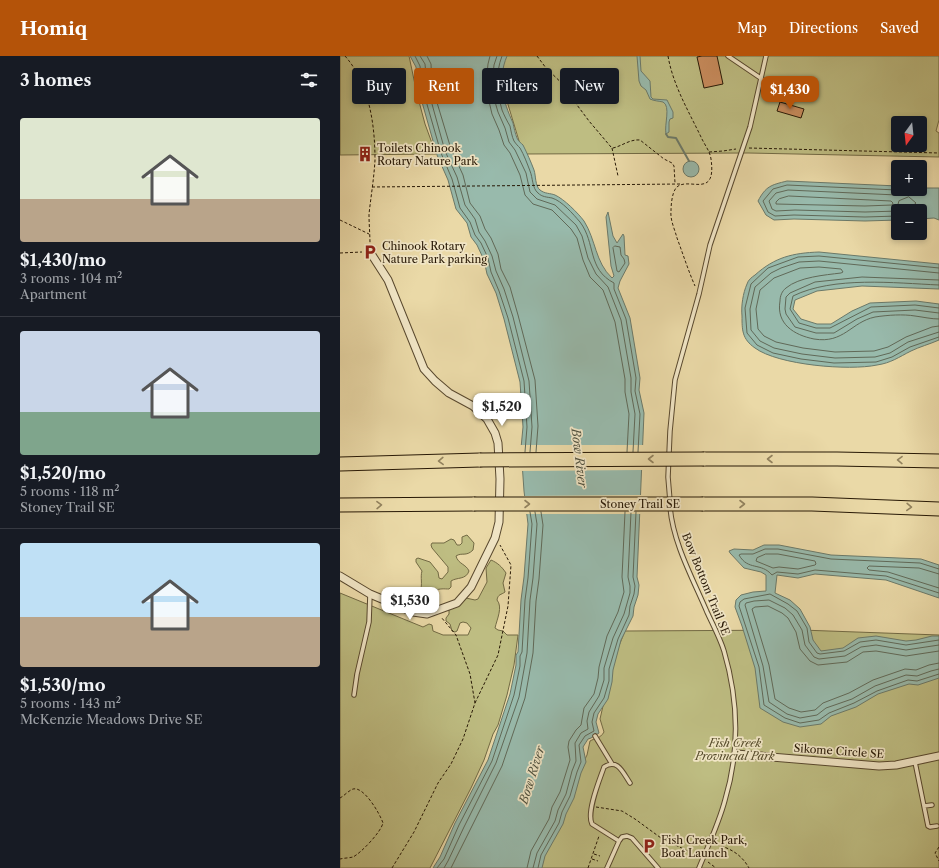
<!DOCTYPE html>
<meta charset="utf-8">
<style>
:root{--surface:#171b24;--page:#20242c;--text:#f1f3f6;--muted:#9ea1a6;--line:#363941;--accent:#b45309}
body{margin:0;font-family:"Libre Caslon Text",serif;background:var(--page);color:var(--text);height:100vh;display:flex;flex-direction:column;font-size:15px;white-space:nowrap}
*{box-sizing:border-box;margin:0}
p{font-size:13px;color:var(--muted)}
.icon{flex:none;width:22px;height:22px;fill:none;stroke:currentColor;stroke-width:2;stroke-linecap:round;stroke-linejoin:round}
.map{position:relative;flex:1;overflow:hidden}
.drawer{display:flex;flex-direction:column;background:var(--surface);width:340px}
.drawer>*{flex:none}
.top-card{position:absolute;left:12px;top:12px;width:380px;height:36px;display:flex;gap:8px}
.needle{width:26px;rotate:195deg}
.controls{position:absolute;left:551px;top:60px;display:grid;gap:8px}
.controls a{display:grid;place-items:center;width:36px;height:36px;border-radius:4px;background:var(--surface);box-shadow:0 2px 6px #0003;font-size:20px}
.price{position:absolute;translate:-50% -34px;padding:0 9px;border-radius:8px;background:#fff;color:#222;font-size:13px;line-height:26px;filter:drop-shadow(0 1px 2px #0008)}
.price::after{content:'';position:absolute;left:50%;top:24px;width:12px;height:9px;margin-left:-6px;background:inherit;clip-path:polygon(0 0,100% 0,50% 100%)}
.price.on{background:var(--accent);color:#fff}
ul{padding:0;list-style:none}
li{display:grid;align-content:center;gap:8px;height:212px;padding:0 20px}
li+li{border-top:1px solid var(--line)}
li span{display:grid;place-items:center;height:124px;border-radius:4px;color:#555}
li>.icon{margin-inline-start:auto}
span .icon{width:72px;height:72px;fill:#fffc;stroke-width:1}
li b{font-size:17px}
h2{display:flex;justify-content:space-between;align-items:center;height:48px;padding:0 20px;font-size:17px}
.tag{padding:0 14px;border-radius:4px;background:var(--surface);box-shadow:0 2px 6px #0003;font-size:14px;line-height:36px}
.tag.on{background:var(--accent);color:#fff}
header{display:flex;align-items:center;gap:24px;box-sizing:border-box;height:56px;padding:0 20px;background:var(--accent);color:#fff}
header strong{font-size:19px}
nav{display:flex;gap:22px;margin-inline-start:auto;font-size:14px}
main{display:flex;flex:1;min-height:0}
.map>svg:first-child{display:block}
</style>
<header>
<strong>Homiq</strong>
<nav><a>Map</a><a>Directions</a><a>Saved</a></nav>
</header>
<main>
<section class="drawer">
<h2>3 homes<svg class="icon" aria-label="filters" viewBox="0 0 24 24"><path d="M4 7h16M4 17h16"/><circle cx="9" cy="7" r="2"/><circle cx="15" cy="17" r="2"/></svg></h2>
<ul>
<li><span style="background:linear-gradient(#dfe7d0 65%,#b9a48a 0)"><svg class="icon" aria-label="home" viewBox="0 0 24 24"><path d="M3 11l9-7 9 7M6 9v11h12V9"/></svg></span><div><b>$1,430/mo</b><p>3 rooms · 104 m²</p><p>Apartment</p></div></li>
<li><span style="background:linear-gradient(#c9d6e8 65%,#7fa58c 0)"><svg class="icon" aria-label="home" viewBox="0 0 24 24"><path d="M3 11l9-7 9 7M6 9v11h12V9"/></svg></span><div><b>$1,520/mo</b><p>5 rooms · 118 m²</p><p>Stoney Trail SE</p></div></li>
<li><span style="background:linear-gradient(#bfe0f5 60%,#b9a48a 0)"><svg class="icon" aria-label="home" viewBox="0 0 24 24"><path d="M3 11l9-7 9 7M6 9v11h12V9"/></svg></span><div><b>$1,530/mo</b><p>5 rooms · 143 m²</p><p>McKenzie Meadows Drive SE</p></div></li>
</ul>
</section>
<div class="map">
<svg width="599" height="812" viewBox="0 0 599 812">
<rect width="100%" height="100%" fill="#ead9a7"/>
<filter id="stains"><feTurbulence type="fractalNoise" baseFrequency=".005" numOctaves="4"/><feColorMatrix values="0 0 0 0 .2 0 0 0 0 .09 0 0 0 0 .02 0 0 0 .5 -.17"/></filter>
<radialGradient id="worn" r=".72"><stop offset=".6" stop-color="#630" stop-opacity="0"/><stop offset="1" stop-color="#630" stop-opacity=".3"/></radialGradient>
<!-- green -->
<path fill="#bebd82" stroke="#726a44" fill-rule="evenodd" d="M0,0H69L77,38L85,68L96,98L0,99Z
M162,0H599V64L596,75L599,77V101L408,97L183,98L166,42ZM558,67H580V89H558Z
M127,479L134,487L133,494C126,501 122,496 116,500C118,508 126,508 129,515C126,524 117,521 111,525V531L109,533C105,533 99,532 95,535C87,540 84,548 72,547L71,544C74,541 78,538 80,535C83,529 80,521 82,515L76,506V503L78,502L90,506L98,516L99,522L102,523L108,516V511L92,492L91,489L92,487H104L111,483L114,484L117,489H120L122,487V481Z
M151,504C158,507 162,511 166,517L163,527L165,536C161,539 158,538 157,544C163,551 157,563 155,572L158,574L163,575L167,579H178L174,609L167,639L158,669L153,678L144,704L131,732L90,812H0V537L83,571L89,568L92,569L93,575L103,579H128L131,572L127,567L123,566L120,567L117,575L115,576L112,575L110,568L106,565V562L109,558V553L119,548L126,542L135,544L138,543L147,526L146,512Z
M461,574L599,579V812H192L247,699L250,685C255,682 260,683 264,676L260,663L274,602L285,575Z"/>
<!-- water -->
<path fill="#98baac" stroke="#6b7969" d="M70,0H167C157,24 163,45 173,67C174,72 175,77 177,82C178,85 181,87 183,89C187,97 191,106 194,114C196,120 195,130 200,134C205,138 210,137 215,139C224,143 238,157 244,165C256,184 255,206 272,222L274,220L271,210L266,161L268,156L273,180L277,187L283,178L284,180L285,199L288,200L289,208L280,225L278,232L290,262L300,322L299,334L304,357L297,521L299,529L298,539L294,551L293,560L281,584L273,614L272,626L268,643L258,658L256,666L259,677L251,682L248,683L243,691L246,706L241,717L234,742L226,758L223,768L205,800L202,812H93L100,801L115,767L148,704L170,638L176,609V599L178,596L181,544L184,521L188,468L184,435L181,392L183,371L180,326L164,263L156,237L147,218L144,204L137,189L131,181L127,167L116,153L108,124L97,99L78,32L76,11Z
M297,0H300L301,15L310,25L311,41L313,43L327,44L333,56V62L330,63L329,66V76L326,78C324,69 331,50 323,46C319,45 314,45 310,43L306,34L301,30L299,25Z
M343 113a8 8 0 1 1 16 0a8 8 0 1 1-16 0Z
M447,125L558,130V133H580V132H599V164L594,162L580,163V155H558V164L525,165L454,163L434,164L426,159L418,145C426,130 431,129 447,125Z
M479,196L599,208V233L522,230L477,235L455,244L453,253L461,263L477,268H491L512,255L530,247L576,245L599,248V284C590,288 579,291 571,295C559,301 551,307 537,309C509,315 438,309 415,292C402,283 402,274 402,260C401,250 403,237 407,228C408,224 412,221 415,219C435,201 453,197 479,196Z
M424,489H439L491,499L581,503L599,509V542L546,524L475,518L458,522L437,519L435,537L450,544L460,553L470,571L473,584L481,595L503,592L518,582L536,580L566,585L576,584L592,580H599V622L578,629L569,628L538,638L516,651L491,660L481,668L460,671L443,666L420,652L415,612L402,570L395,551L396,544L401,539L413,536L426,535V519L421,516L404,512L390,497L389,495L394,493L413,494Z"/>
<!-- pier -->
<path fill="#ead9a7" d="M179,389H304L303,414L180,415Z
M302,439V458H184L182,440Z"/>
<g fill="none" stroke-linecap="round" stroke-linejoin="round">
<!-- shore -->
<path stroke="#606958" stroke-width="1" d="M75,0L80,10L82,31L101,97L112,123L120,152L130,166L135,179L141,187L148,202L151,216L159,235L168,262L184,325L187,371L185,396
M80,0L85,8L87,30L105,95L117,121L125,149L135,163L139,176L145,185L152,200L156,215L164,233L173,261L189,325L192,371L190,396
M87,0L91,8L92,30L111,93L123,119L130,147L140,160L145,173L151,182L158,198L161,213L170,231L178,259L195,324L198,370L196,396
M150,0L148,8L146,27L148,41L152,58L159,74L164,89L170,97L180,119L185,139L193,148L212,154L231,173L237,182L243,204L250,221L263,234L275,266L285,323V336L289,358L287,396
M157,0L154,9L152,28L153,39L158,56L165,72L169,86L175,94L186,117L190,136L197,143L215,149L236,169L242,180L248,202L256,218L268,231L281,264L291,322V336L295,358L293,396
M162,0C155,18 157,36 162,54C164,59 167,65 170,70C171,75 172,81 174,85C176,88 178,90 180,92C184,99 187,107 190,115C193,122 192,132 198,137C202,141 207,141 212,142C222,145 233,158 240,166C256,187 247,213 274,227V233L286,263L296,322L295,335L300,358L298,396
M449,140L551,145L553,147L552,149L525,150L436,148V146L439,143Z
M569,141L576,147L569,153L558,148L559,145Z
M559,155L525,156L455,154L436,155L432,153L429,145L436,137L448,134L557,139L562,138L566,133
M558,160L525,161L454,159L435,160L428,156L423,145L433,133L447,129L557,134L560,133
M275,190L280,191L281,199L284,203L285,207L279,216L277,215L273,192Z
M599,212L479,200L458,201L428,212L411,228L405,252L407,277L417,289L433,297L461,303L494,307L536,306L552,301L570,291L599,281
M599,217L479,205L459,206L441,212L431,217L415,231L410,253L411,274L420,285L434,292L462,298L495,302L535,301L550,297L568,286L599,276
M599,224L522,221L475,226L450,237L446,241L445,253L446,258L455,271L476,277H494L517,263L533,256L575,254L599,257
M599,229C554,227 494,220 453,240L450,253L459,267L476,272H490L531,251L575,249L599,252
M599,263C591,263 583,261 575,260C563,258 548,259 535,261C511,266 504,288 474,283C454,279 436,268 440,245C440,240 442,235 446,232C459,221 485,219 501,217L503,216L501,213L479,211L460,212L434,222L420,234L416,253L418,273L424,280L436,286L463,292L495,296L534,295L548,291L566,281L592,271L599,270
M426,498H438L475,505L476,508L475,509L458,513L439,511L433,512L416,505L417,502Z
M599,513L580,507L491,503L438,493H425L413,498H401L399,499C408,515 421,506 432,519L437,516L458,518L475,514L546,520L599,537
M599,518L579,512L529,510L527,512L529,514L548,516L599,532
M599,584L566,589L536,584L520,586L504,595L480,598L477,597L469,586L467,572L457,555L448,548L430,538L404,543L400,546L399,550L419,611L424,649L445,662L460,667L479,664L489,657L514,647L537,635L568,624L577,625L599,618
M599,589L566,594L536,589L521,591L505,600L479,603L474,601L465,589L462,574L453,559L445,552L429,544L414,545L406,547L405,549L423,610L429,646L447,658L460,662L477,659L486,652L512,643L535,630L566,619L577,620L591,615L599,613
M599,595L566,600L536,595L523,596L507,606L478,609L470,605L460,593L456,576L448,562L442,557L428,550L415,551L412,553L429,609L435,643L449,652L461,656L475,654L483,647L509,637L533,624L565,613L576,614L589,609L599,607
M97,812L104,803L119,769L152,705L174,639L180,610V600L182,596L185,544L188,522L192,468L190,456
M104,812L108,805L124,771L156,707L179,641L187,597L190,544L193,522L197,468L195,456
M111,812L162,710L185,642L193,597L196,545L199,523L203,469L201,456
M187,812L191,795L209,763L212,751L220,736L230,704L228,691L229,685L236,674L241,669L244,652L254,638L258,622L259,611L267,580L278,556L284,536L282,521L285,456
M193,812L197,797L215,765L218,754L226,738L232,715L236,705L235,687L241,677L248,673L247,665L249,656L259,640L264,624V612L273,582L284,558L290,537V530L288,521L291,456
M198,812L201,799L219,767L222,756L230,740L237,716L241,706L239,689L245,680L254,675L252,666L254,657L264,642L269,625V613L278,583L289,559L290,550L294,538L295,530L293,521L296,456"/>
<!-- stream -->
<path stroke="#6b7969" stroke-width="2" d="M326,78L328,81L336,82L349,105"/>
</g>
<!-- building -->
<path fill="#ca8d5e" stroke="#271805" d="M362,0H377L383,28L364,32L357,1Z
M440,46L464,53L461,62L437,55Z"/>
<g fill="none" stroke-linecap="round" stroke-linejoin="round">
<!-- service casing -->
<g stroke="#58482e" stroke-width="5.5">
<path id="service" d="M388,0L422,23
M330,445L328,421L330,375L335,324L359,238L370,189L410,71L426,0
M330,451C333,487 353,523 367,556C373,569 380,582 384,595C399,646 400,694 385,744C379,767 368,790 359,812
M14,639L17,618L29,566L30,538
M255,680L272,708
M575,706L588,770L590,771L597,770
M584,750L592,749
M279,785L252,768C246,756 260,723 264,711C278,702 283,717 290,727
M267,812L279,785L282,781L287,780L292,782L318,812"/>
</g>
<!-- minor casing -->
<g stroke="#58482e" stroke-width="9">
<path id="minor" d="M0,520L30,538L73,556L87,558L117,547L131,531L155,482L159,466L160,423L158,387L155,377L147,363L133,350L109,337L95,325L84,313L48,224L30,196
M396,698L539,710L556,709L599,700"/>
</g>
<!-- motorway casing -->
<g stroke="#271805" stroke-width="15">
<path id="motorway" d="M364,403H497L599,405
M0,408L140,404
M363,448H472L599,453
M0,449L134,448"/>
</g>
<!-- path -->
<path stroke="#271805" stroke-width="1" stroke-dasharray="3 2" stroke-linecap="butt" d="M5,0C29,27 35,68 35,104C34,122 31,140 29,158C29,168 30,179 30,189
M197,0L206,12L230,35L237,49L249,65L271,91L273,92C282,90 290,83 300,84L324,103L332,107L334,110L335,127
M328,0C333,29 348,54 361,81C364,88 370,95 371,103C377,145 347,119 336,132C332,137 331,149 331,155C330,164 335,174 337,182C343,198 348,214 355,230
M272,92L278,120
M409,92L599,97
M369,96L383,95L396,93
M32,131L341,128
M0,164L29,178
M0,197L22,196
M135,647L158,599L168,550L171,509L160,489
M0,742C4,740 8,735 13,733C24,730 40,758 43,767C41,776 21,797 13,801C9,802 4,802 0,803
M256,751L282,755L295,763L321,782L358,800
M376,788C391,793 401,798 409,812
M599,791L595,797L599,805
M254,798L260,800
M252,803L258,805
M368,806L376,812
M52,812L74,776L98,727L111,708L123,683L135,647L130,618L116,579L101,561
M248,812L259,780"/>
<!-- service -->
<use href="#service" stroke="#f1e6c6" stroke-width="3.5"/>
<!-- minor -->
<use href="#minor" stroke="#f1e6c6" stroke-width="7"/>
<!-- motorway -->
<use href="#motorway" stroke="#ead9a7" stroke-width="13"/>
<!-- motorway-bridge casing -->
<g stroke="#271805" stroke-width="15" stroke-linecap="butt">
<path id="motorway-bridge" d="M140,404L364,403
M134,448H363"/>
</g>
<!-- motorway-bridge -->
<use href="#motorway-bridge" stroke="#ead9a7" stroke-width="13"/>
</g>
<!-- one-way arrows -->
<defs><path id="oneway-chevron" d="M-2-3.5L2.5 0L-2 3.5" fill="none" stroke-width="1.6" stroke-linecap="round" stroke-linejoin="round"/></defs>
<g stroke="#92825e">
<use href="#oneway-chevron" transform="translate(311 403) rotate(180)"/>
<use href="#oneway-chevron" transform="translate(430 403) rotate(180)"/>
<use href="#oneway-chevron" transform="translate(560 404) rotate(-179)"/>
<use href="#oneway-chevron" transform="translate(101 405) rotate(178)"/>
<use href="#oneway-chevron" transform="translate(187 448)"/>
<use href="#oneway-chevron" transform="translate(402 448)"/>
<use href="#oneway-chevron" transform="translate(39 449) rotate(-1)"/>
<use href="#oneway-chevron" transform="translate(569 451) rotate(2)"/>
</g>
<!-- icons -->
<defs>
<g id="building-bare" transform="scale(1.2)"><path d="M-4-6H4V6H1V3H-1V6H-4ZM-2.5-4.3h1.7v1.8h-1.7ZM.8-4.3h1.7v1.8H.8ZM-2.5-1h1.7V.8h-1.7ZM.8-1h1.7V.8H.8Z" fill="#8f2418" stroke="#f1e6c6" stroke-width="2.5" paint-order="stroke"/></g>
<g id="parking-bare" transform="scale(1.2)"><path d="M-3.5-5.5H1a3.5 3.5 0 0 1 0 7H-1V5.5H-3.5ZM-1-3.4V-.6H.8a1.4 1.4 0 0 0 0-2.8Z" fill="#8f2418" stroke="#f1e6c6" stroke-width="2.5" paint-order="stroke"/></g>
</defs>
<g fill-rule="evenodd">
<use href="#building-bare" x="25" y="98"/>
<use href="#parking-bare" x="30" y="196"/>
<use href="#parking-bare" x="309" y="790"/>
</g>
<g text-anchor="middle" stroke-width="3.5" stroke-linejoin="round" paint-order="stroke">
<!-- poi labels -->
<g font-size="11" fill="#271805" stroke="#f1e6c6" text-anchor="start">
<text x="37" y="96">Toilets Chinook<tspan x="37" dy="13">Rotary Nature Park</tspan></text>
<text x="42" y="194">Chinook Rotary<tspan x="42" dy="13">Nature Park parking</tspan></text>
<text x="321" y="788">Fish Creek Park,<tspan x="321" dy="13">Boat Launch</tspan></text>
</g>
<!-- street labels -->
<g font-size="11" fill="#271805" stroke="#f1e6c6">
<text x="300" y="452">Stoney Trail SE</text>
<text transform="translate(366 528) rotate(68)" y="4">Bow Bottom Trail SE</text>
<text transform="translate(499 695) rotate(4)" y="4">Sikome Circle SE</text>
</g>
<!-- park labels -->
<g font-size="11" font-style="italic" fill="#544a2a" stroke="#f1e6c6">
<text x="395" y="691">Fish Creek<tspan x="395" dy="13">Provincial Park</tspan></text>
</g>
<!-- water labels -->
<g font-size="12" font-style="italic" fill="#4f513f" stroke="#f1e6c6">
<text transform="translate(239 402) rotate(83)" y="4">Bow River</text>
<text transform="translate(192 719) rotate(-73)" y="4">Bow River</text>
</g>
</g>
<rect width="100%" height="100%" filter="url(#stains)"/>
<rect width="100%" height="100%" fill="url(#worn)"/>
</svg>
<div class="controls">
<a><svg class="needle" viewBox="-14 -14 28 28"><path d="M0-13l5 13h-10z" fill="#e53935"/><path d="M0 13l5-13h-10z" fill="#9ea1a6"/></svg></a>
<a>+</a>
<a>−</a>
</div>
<b class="price on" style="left:450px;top:54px">$1,430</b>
<b class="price" style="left:162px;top:371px">$1,520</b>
<b class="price" style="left:70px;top:565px">$1,530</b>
<div class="top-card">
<a class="tag">Buy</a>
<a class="tag on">Rent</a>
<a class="tag">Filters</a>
<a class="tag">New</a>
</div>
</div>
</main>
